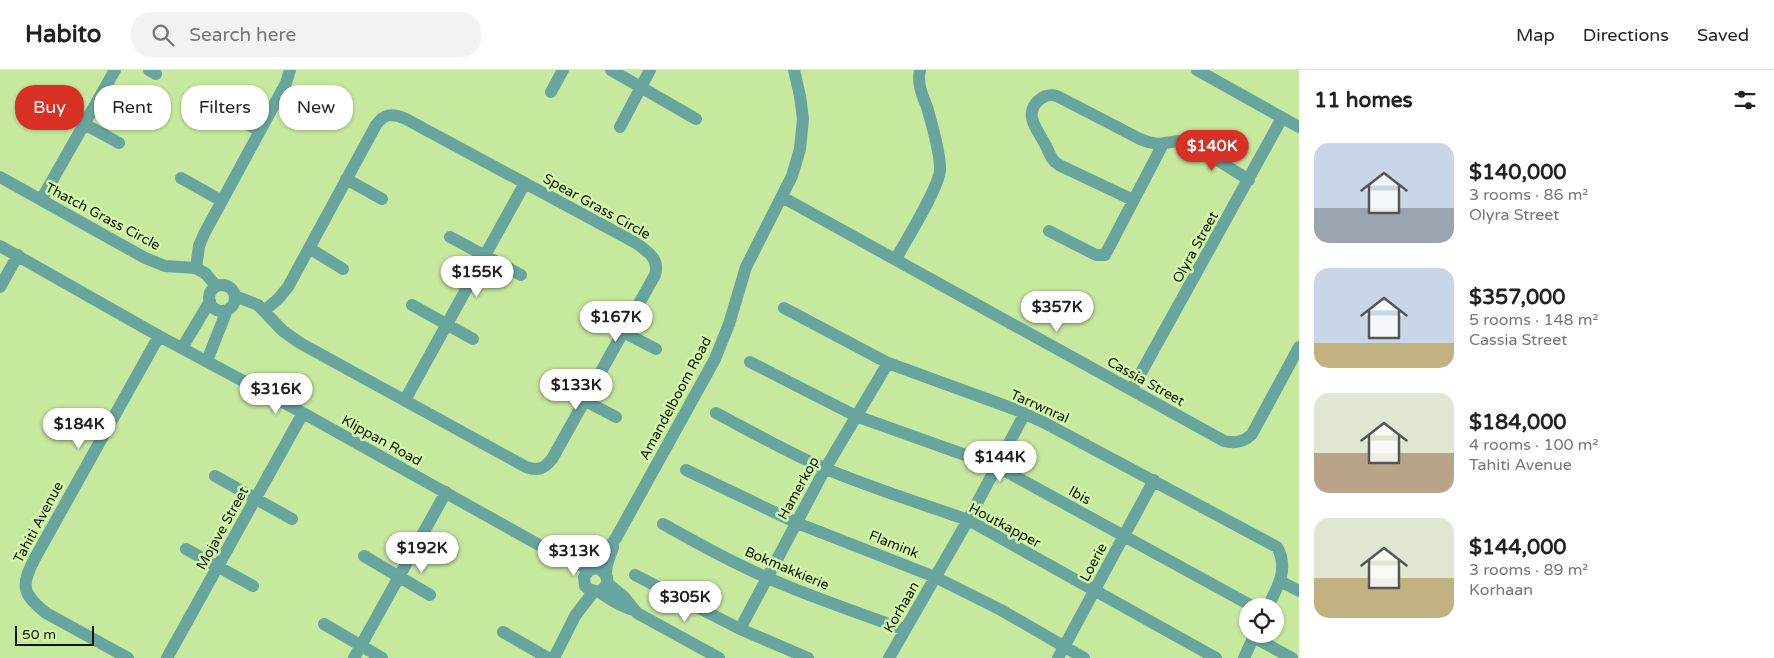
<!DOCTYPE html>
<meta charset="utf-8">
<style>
:root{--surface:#fff;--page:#f2f2f2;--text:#222;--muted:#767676;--line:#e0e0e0;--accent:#d93025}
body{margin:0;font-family:"Varela Round",sans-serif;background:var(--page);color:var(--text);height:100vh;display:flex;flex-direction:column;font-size:19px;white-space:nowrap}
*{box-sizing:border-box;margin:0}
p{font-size:16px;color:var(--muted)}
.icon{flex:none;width:28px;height:28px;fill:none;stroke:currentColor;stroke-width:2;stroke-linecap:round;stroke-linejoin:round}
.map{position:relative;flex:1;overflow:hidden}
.panel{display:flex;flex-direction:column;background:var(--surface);width:475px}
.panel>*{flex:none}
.guide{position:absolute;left:15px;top:15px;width:475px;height:45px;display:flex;gap:10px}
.fabs{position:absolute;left:1239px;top:528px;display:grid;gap:10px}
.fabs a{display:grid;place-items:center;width:45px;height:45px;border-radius:50%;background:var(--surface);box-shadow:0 1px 4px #0004;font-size:25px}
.scale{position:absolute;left:15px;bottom:12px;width:79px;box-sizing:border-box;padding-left:5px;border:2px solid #0c1700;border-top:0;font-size:14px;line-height:18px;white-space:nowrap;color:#0c1700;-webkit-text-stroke:4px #d4f6ab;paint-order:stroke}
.price{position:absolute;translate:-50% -42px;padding:0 11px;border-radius:18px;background:#fff;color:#222;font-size:16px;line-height:32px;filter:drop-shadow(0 1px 2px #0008)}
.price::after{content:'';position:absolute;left:50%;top:30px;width:15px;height:11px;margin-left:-8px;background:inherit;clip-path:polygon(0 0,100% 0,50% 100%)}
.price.selected{background:var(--accent);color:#fff}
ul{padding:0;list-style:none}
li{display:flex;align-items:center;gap:15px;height:125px;padding:0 15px}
li span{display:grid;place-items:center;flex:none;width:140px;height:100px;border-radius:15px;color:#555}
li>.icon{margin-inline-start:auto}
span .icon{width:60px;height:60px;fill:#fffc;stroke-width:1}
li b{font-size:21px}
h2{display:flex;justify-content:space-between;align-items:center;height:60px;padding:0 15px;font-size:21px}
.chip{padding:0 18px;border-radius:20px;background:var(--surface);box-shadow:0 1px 4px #0004;font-size:18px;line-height:45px}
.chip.selected{background:var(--accent);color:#fff}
header{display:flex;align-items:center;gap:30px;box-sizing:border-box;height:70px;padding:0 25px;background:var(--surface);border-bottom:1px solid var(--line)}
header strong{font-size:24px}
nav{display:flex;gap:28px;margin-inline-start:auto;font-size:18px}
.search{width:350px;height:45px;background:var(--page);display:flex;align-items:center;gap:12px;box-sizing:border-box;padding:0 18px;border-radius:20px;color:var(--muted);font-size:19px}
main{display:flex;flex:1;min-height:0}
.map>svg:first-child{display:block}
</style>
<header>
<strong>Habito</strong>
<div class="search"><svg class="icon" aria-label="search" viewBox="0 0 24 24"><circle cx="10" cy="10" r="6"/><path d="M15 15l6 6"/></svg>Search here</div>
<nav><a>Map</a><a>Directions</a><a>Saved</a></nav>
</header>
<main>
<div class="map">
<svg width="1299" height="588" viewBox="0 0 1299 588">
<rect width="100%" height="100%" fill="#c7e99e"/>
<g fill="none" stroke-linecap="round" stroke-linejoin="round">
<!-- minor -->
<path stroke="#68a59f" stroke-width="12" d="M149,0L156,4
M611,0L696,49
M1197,0L1299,57
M551,22L563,0
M44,32L119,73
M220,39L260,61
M620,57L650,0
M0,107L145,188L165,196L196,198L206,204L216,216
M181,108L222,131
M346,109L382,129
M782,127L1224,371C1236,374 1244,372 1252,364L1299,277
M41,130L115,0
M1133,130L1059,95C1051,90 1050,84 1046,76C1039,61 1022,45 1039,30C1045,25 1050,24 1057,26L1140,69C1147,72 1156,75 1164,73C1174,72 1180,69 1189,72L1249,110
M1049,161L1096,185H1105L1163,74
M450,167L521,205
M0,176L159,266L303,343L566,490L591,499
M309,178L343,199
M896,189C906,170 939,118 940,100C941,87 931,51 927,37C922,25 917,13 920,0
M196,198L199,176L204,164L286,13L290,0
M209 228a13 13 0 1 1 26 0a13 13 0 1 1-26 0Z
M0,217L18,185
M235,226L258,235L283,261L300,273L526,397C538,401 544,399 552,389L655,205C660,189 648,182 636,173L404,48C391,43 384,44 376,55L288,217L278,229L265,240
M412,235L473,269
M784,238L888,293L1014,339L1043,352L1277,477C1289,498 1278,517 1268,536
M588,244L656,279
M182,278L210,231
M207,291L227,240
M750,292L856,346L996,396L1252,536
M549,312L616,347
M1132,319L1282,48
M405,330L525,113
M716,343C752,362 787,382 824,398C871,418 920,433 968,450L981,457L1216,588
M686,400L797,453L935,507L1001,540L1084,588
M215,406L292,449
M663,454C690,469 716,484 744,497C796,522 851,540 905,560
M186,479L253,516
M364,486L430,525
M595,498L616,468L715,289L729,254L746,197L792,106L800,79L803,49L800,26L794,0
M606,504L598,498L589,500L584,507L585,516C592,523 604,524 607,512C608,504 606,512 606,504C605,496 611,485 613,477
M635,505L740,559L808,588
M1280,511L1299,521
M607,513L624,527L637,543L719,588
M598,521C609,529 621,537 634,540
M324,554L382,588
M740,559L825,399L888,293
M503,562L548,588
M1253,567L1292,588
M128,588L46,543C21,523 21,515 35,488L159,266
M167,588L303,343
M354,588L446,422
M554,588L575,546L594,521
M889,588L968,450L1025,343
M1058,588L1154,410
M1244,588L1255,564"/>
</g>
<g text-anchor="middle" stroke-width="5" stroke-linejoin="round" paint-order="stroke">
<!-- street labels -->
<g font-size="14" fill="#0c1700" stroke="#d4f6ab">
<text transform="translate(597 136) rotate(29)" y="5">Spear Grass Circle</text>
<text transform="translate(103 146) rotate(28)" y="5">Thatch Grass Circle</text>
<text transform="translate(1195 177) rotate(-61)" y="5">Olyra Street</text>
<text transform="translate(1146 311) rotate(29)" y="5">Cassia Street</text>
<text transform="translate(675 328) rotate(-62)" y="5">Amandelboom Road</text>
<text transform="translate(1040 336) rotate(24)" y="5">Tarrwnral</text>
<text transform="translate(382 370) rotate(29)" y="5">Klippan Road</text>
<text transform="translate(798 418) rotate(-61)" y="5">Hamerkop</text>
<text transform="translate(1080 425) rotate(29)" y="5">Ibis</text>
<text transform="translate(38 452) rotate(-62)" y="5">Tahiti Avenue</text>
<text transform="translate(1005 455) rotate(28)" y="5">Houtkapper</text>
<text transform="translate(222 458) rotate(-61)" y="5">Mojave Street</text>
<text transform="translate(894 474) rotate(22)" y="5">Flamink</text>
<text transform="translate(1093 492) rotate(-62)" y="5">Loerie</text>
<text transform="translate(787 498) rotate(23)" y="5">Bokmakkierie</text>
<text transform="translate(901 537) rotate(-60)" y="5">Korhaan</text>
</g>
</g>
</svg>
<div class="fabs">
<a><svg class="icon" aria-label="locate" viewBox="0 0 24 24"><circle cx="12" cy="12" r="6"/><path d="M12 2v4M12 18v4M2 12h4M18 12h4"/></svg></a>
</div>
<div class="scale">50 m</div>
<b class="price selected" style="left:1212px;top:102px">$140K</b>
<b class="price" style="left:477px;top:228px">$155K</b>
<b class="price" style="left:1057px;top:263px">$357K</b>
<b class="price" style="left:616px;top:273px">$167K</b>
<b class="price" style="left:576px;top:341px">$133K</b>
<b class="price" style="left:276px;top:345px">$316K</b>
<b class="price" style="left:79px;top:380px">$184K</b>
<b class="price" style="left:1000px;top:413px">$144K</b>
<b class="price" style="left:422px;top:504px">$192K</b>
<b class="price" style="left:574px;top:507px">$313K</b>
<b class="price" style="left:685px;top:553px">$305K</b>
<div class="guide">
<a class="chip selected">Buy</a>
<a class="chip">Rent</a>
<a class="chip">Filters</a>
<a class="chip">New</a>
</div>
</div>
<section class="panel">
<h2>11 homes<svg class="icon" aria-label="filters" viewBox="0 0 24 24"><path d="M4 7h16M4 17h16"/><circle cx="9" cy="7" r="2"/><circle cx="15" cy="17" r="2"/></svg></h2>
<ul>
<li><span style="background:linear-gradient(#c9d6e8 65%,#9aa5b1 0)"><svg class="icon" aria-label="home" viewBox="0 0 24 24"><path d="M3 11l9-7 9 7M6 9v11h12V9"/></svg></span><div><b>$140,000</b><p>3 rooms · 86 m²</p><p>Olyra Street</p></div></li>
<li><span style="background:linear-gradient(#c9d6e8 75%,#c2b280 0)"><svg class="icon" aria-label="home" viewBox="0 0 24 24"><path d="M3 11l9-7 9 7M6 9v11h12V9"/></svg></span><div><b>$357,000</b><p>5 rooms · 148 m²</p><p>Cassia Street</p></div></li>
<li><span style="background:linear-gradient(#dfe7d0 60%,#b9a48a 0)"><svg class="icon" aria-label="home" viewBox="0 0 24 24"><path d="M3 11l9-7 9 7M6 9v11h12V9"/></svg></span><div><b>$184,000</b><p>4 rooms · 100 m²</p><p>Tahiti Avenue</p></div></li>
<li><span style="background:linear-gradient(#dfe7d0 60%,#c2b280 0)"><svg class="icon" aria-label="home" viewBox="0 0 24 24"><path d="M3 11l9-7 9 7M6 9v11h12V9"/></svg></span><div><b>$144,000</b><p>3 rooms · 89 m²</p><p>Korhaan</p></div></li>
</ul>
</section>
</main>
